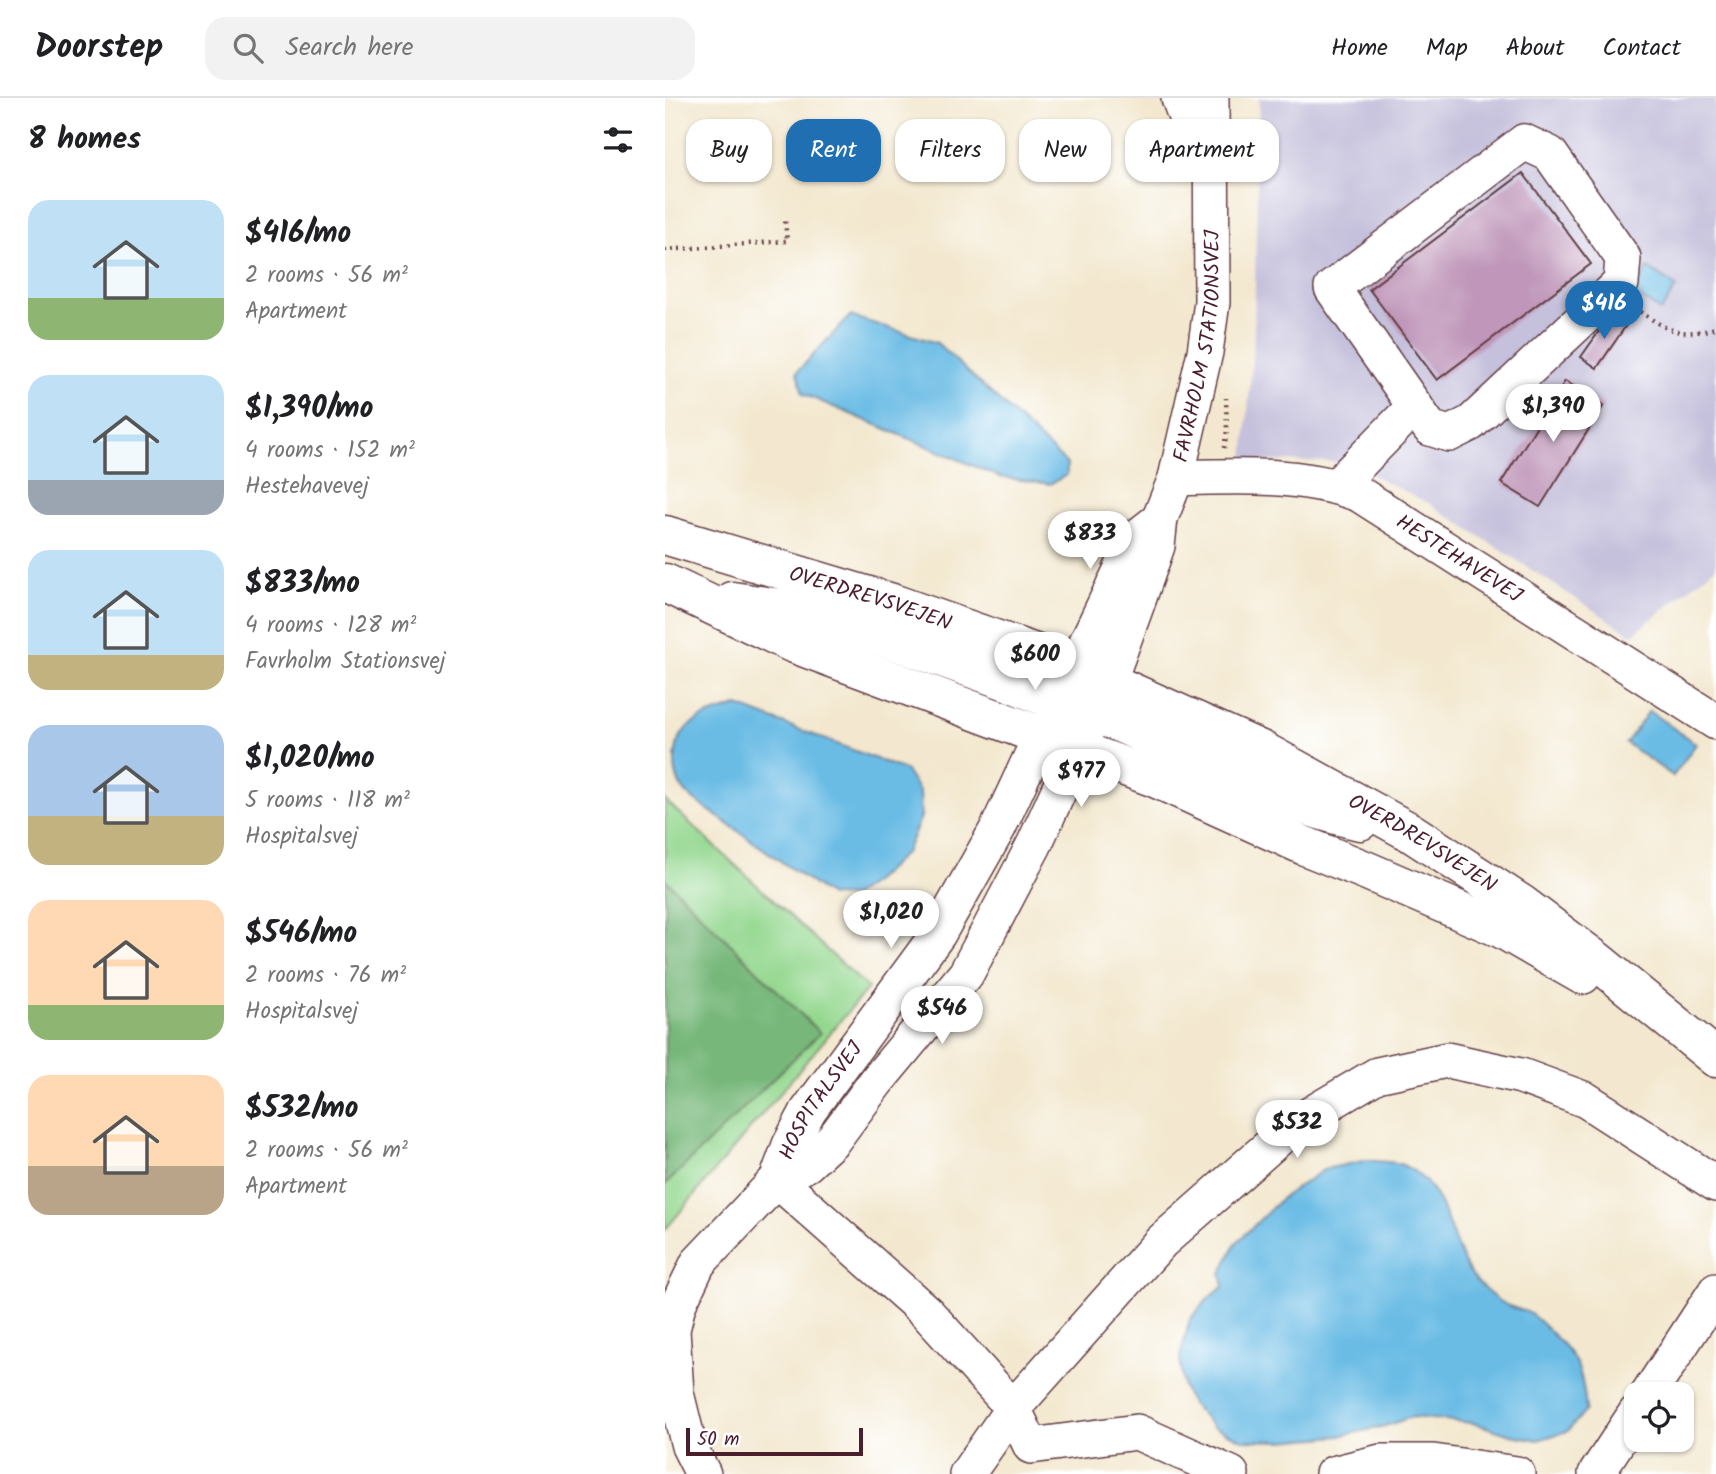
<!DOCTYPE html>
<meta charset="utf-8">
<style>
:root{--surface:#fff;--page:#f2f2f2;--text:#202124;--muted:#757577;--line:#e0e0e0;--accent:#1f6fb2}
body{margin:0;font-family:Kalam,sans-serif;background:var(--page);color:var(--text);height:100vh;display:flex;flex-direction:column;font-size:26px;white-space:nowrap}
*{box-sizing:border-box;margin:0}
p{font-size:23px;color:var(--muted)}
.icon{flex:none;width:38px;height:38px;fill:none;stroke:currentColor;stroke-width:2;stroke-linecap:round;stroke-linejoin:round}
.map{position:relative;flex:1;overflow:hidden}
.sheet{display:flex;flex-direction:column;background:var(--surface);width:665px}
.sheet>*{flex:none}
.guide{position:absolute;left:21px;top:21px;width:665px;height:63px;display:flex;gap:14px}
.fabs{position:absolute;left:959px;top:1284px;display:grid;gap:14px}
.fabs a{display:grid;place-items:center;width:70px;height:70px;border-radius:14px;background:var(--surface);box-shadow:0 2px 5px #0004;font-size:35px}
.scale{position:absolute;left:21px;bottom:18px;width:177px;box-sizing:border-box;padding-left:7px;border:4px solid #4a1f2b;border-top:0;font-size:19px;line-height:24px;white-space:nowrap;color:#4a1f2b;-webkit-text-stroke:5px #fff;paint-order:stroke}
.price{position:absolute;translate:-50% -60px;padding:0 16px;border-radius:24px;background:#fff;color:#222;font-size:23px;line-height:46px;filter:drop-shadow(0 2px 4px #0008)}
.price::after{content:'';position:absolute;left:50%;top:42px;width:21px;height:16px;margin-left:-10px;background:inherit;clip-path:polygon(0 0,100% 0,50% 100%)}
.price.active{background:var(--accent);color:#fff}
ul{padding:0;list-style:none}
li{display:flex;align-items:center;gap:21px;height:175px;padding:0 28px}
li span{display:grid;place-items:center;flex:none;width:196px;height:140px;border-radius:21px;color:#555}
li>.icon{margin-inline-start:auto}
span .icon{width:84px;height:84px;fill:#fffc;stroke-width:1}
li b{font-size:30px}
h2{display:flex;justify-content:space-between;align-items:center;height:84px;padding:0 28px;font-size:30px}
.chip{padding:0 24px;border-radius:21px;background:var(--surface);box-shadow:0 2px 5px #0004;font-size:24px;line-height:63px}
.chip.active{background:var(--accent);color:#fff}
header{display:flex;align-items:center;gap:42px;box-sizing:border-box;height:98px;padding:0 35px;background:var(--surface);border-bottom:2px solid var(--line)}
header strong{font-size:33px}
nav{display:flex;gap:38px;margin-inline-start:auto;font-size:24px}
.search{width:490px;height:63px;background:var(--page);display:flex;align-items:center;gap:18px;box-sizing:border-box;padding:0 24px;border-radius:21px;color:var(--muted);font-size:26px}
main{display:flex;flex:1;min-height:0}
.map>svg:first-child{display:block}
</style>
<header>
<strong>Doorstep</strong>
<div class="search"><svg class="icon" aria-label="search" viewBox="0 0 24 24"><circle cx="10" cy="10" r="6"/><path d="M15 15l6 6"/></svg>Search here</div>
<nav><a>Home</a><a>Map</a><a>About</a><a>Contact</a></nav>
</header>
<main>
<section class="sheet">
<h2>8 homes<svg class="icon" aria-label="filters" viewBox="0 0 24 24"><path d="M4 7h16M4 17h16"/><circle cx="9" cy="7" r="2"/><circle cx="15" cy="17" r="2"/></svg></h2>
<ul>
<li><span style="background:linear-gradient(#bfe0f5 70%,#8fb573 0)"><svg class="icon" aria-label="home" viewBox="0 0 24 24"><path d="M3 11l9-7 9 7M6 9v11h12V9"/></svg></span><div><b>$416/mo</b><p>2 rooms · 56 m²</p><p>Apartment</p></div></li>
<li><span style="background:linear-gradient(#bfe0f5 75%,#9aa5b1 0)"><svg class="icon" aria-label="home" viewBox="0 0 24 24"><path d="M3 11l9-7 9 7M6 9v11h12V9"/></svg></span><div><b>$1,390/mo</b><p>4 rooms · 152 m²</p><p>Hestehavevej</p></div></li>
<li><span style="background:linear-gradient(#bfe0f5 75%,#c2b280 0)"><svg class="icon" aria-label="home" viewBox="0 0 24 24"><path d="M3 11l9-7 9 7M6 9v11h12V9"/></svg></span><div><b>$833/mo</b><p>4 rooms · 128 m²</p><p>Favrholm Stationsvej</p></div></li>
<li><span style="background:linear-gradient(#a9c7e8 65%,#c2b280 0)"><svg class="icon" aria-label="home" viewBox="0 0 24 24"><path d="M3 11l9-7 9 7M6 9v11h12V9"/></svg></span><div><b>$1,020/mo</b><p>5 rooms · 118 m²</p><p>Hospitalsvej</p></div></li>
<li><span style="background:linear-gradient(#ffd9b3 75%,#8fb573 0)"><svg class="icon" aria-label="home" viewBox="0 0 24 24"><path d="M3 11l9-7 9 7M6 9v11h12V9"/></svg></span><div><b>$546/mo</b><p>2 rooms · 76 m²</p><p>Hospitalsvej</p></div></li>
<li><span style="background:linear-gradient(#ffd9b3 65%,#b9a48a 0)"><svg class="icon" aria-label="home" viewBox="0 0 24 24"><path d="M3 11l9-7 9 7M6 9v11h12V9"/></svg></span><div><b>$532/mo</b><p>2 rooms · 56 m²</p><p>Apartment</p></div></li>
</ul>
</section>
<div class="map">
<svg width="1051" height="1376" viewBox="0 0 1051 1376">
<rect width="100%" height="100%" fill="#fff"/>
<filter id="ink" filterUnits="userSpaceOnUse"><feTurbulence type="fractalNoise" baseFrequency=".0143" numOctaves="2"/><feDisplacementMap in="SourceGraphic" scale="14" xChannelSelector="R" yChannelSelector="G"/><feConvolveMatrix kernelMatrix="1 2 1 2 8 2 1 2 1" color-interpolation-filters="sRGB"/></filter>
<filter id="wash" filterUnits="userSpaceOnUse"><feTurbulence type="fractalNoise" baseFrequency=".00686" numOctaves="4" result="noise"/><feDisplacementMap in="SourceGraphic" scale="28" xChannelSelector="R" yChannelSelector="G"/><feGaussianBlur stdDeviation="1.57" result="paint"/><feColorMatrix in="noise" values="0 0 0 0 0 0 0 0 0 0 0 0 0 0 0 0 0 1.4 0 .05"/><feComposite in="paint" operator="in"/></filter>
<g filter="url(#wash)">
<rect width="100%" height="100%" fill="#f3e8cf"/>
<!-- industrial -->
<path fill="#c5c0db" d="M594,0H1051V469L967,537L765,406L681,364L579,363L589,235Z"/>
<!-- green -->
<path fill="#94d890" stroke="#6f7c5e" stroke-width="2" d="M0,702L203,890L0,1132Z"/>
<!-- forest -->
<path fill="#77b87a" stroke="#606c52" stroke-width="2" d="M0,781L155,935L0,1087Z"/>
<!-- water -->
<path fill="#6abce5" stroke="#5a6e88" stroke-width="2" d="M983,170L1011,189L996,213L968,195Z
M185,218L272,245L402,366V377L385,386L335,379L138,296L132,274Z
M73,608L240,672L255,694L256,719L241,754L211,782L187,799L165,798L28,701C23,696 17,691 14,685C7,668 9,641 23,629C37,617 57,613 73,608Z
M984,613L1031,646L1008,678L961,645Z
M703,1062C713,1064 726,1063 735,1066C783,1085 781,1140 806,1176C814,1187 827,1199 838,1205C846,1210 856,1211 864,1215C871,1219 878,1227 884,1233C913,1258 918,1275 921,1312L903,1333L873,1342L846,1337L808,1325L747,1319L720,1328L675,1338L617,1343L578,1342L548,1329L524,1303L518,1288L515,1259L525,1221L544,1200L559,1188L556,1176L571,1145L618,1099L660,1071Z"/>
<g id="blocks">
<!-- building -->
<path fill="#c097ba" d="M858,75L926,166L772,282L704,191Z
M947,215L962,226L932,270L916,259Z
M900,283L939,307L875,409L836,385Z"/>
</g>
</g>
<g filter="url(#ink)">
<use href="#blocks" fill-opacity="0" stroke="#633d44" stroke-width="2"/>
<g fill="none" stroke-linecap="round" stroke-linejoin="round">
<!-- minor casing -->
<g stroke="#633d44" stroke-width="38">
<g id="minor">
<path d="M514,0L529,41L540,63"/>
<path d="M859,44L885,56L958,160L956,185L806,325L784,336L765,330L667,190Z"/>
<path id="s1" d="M511,380C571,378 637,375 694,396L1051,624"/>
<path d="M672,388L750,308"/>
<path id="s2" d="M112,1082L125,1047L143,1013L273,836L333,730L368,655L379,640L398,600L410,569L472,439L490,425"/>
<path d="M112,1082L262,1215L348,1310L366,1348L472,1334L566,1376"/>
<path d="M983,1297L1051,1193"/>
<path id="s3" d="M38,1376L24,1348L11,1295L7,1232L13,1207L33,1165L112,1082L142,1066L168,1042L211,984L301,876L369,747L444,582L471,508L492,448L495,420L511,380L540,254L547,204L546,0"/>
<path d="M302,1376L348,1310L496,1144L631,1025L712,977L782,962L856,978L921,1002L1051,1086"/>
<path d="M668,1376L716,1364H768L852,1376"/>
<path d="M931,1376L971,1315"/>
</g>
</g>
<!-- major casing -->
<g stroke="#633d44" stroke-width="41">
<g id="major">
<path id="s4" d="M0,437L227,505L410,569L596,652L745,734L856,806L932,863L1051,960"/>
<path d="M0,485L127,545L490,680L640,748L700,772L837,831L917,877"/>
<path d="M67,503L154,516L342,583L378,598L398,600L417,595L444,582"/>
<path d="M383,636C397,623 416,614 436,619C459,624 492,644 515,654C573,681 632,709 695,723"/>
</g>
</g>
<!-- path -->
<path stroke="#633d44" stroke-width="4.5" stroke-dasharray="2 5" stroke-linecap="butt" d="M0,152L122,143L120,123
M969,210C1003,231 1009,241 1051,230
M559,350L562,333L561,300"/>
<!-- minor -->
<use href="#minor" stroke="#fff" stroke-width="35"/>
<!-- major -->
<use href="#major" stroke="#fff" stroke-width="38"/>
</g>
</g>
<g text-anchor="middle" stroke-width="7" stroke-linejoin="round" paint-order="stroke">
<!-- street labels -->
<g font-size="21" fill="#4a1f2b" stroke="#fff">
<text dy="7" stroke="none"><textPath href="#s3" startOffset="1293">FAVRHOLM STATIONSVEJ</textPath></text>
<text dy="7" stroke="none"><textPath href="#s1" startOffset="304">HESTEHAVEVEJ</textPath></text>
<text dy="7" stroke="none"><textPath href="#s4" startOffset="215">OVERDREVSVEJEN</textPath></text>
<text dy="7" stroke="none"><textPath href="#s4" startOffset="821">OVERDREVSVEJEN</textPath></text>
<text dy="7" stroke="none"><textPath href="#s2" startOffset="91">HOSPITALSVEJ</textPath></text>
</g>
</g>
</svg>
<div class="fabs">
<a><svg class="icon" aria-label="locate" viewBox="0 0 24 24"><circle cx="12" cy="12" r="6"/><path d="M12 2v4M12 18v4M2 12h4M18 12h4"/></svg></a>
</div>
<div class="scale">50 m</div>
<b class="price active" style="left:939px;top:243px">$416</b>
<b class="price" style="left:888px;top:346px">$1,390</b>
<b class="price" style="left:425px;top:473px">$833</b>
<b class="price" style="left:370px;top:594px">$600</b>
<b class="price" style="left:416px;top:711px">$977</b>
<b class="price" style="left:226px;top:852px">$1,020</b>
<b class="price" style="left:277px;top:948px">$546</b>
<b class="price" style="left:632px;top:1062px">$532</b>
<div class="guide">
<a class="chip">Buy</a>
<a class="chip active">Rent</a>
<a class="chip">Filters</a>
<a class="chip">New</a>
<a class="chip">Apartment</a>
</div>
</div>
</main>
